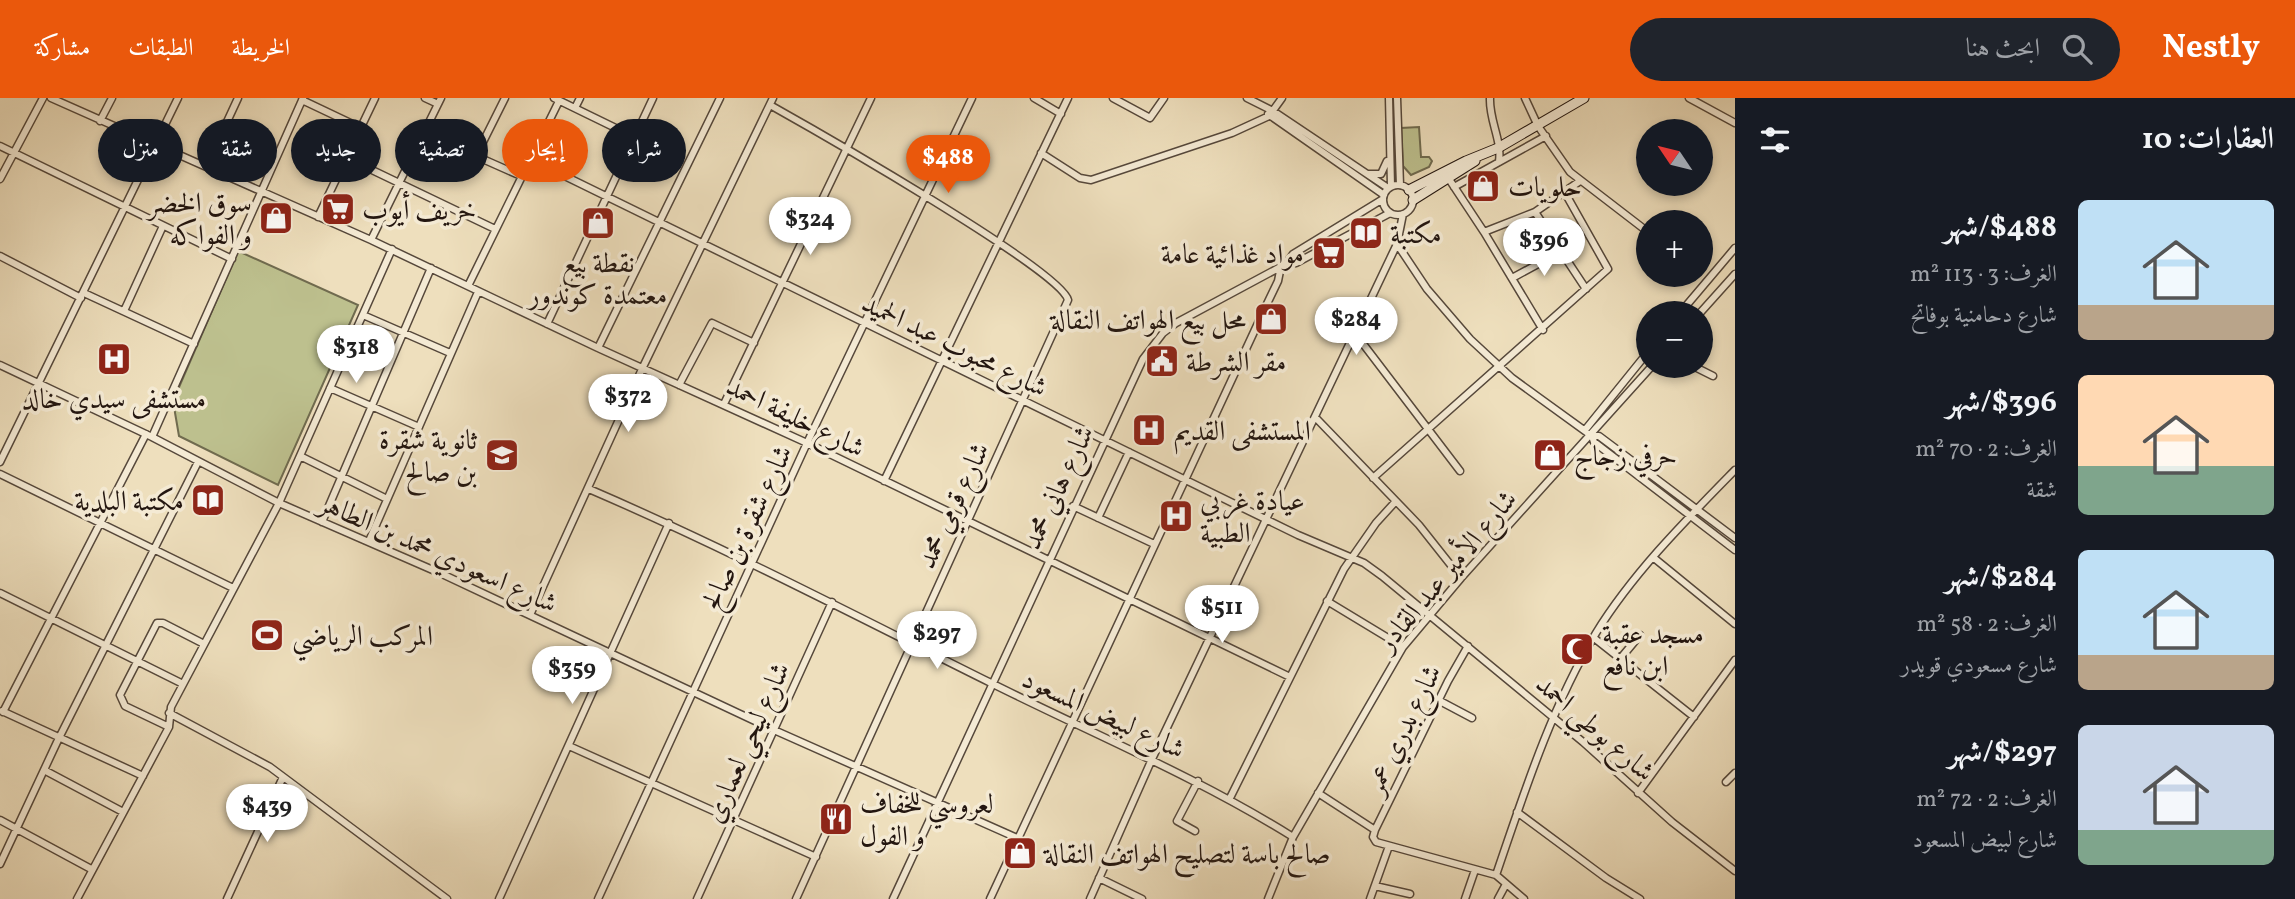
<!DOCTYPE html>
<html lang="ar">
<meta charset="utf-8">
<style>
:root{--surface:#171b24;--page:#20242c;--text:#f1f3f6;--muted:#9ea1a6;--accent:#ea580c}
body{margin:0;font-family:Vollkorn,Amiri,serif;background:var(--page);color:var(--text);direction:rtl;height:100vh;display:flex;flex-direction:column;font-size:26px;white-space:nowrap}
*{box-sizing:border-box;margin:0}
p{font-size:23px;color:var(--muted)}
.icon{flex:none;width:38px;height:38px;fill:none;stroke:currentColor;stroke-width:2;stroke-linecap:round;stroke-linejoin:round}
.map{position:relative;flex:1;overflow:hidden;direction:ltr}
.details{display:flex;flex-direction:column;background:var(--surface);width:560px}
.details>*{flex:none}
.top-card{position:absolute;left:21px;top:21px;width:665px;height:63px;direction:rtl;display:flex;gap:14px}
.needle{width:46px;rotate:305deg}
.controls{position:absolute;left:1636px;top:21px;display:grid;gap:14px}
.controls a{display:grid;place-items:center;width:77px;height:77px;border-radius:50%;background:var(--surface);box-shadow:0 4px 10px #0003;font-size:35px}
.price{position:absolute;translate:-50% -60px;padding:0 16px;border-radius:24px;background:#fff;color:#222;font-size:23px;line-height:46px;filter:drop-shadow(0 2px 4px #0008)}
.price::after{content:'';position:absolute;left:50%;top:42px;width:21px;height:16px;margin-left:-10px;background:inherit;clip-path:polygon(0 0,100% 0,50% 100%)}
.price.current{background:var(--accent);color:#fff}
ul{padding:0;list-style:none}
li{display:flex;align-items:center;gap:21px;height:175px;padding:0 21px}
li span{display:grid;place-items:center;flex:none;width:196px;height:140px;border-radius:10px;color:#555}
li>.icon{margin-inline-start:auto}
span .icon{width:84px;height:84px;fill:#fffc;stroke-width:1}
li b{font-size:30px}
h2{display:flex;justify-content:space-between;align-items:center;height:84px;padding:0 21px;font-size:30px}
.pill{padding:0 24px;border-radius:32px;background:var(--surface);box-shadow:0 4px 10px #0003;font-size:24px;line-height:63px}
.pill.current{background:var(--accent);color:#fff}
header{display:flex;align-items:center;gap:42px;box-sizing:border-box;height:98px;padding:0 35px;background:var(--accent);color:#fff}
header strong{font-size:33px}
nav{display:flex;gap:38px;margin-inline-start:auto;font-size:24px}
.search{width:490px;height:63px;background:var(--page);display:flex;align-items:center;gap:18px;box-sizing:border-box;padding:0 24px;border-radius:38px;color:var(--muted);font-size:26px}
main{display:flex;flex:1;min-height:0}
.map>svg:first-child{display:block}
</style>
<header>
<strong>Nestly</strong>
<div class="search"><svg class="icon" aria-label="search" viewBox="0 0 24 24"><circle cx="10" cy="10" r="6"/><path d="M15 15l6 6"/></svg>ابحث هنا</div>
<nav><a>الخريطة</a><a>الطبقات</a><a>مشاركة</a></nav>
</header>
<main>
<section class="details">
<h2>العقارات: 10<svg class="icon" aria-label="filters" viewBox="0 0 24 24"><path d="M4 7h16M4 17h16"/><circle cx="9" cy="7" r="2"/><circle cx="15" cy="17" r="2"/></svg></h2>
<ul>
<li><span style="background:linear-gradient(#bfe0f5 75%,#b9a48a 0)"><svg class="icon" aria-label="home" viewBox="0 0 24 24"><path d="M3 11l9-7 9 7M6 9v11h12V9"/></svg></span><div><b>$488/شهر</b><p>الغرف: 3 · 113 m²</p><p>شارع دحامنية بوفاتح</p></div></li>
<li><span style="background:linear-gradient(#ffd9b3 65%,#7fa58c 0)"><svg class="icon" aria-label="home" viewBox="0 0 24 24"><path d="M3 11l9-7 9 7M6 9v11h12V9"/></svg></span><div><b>$396/شهر</b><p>الغرف: 2 · 70 m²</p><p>شقة</p></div></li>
<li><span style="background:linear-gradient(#bfe0f5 75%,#b9a48a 0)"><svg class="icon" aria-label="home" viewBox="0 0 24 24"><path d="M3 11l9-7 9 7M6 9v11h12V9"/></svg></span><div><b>$284/شهر</b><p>الغرف: 2 · 58 m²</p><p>شارع مسعودي قويدر</p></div></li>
<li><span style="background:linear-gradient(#c9d6e8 75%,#7fa58c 0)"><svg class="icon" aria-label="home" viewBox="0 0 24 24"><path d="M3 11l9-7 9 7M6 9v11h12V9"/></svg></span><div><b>$297/شهر</b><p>الغرف: 2 · 72 m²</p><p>شارع لبيض المسعود</p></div></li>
</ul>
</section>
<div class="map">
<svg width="1735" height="801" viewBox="0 0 1735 801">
<rect width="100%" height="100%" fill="#eedfbd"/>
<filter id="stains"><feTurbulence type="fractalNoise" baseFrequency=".00286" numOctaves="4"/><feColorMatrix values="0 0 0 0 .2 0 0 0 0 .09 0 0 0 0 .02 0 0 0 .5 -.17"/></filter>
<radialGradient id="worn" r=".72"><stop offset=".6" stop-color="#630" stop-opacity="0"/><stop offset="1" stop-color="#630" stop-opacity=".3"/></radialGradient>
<!-- green -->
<path fill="#bdc08e" stroke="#706b4f" stroke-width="2" d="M1419,29L1421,59H1429L1432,63L1429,69L1411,77L1403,68L1401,30Z
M238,153L358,207L278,387L179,338L173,303Z"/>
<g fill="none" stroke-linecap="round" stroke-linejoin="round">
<!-- street casing -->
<g stroke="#56483b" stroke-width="9">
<path id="street" d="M51,0L371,142L598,250L807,345L1290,579
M425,0L438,6
M554,0L634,39
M1034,0L1061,16
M1113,0L1150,20L1164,0
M1247,0L1273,13L1388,90
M1389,0L1391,88
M1397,0L1400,87
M1490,0C1489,23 1502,41 1499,64
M1525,0L1538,28L1570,74L1648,134
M1689,0L1735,25
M302,2L361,30
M770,7C811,30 1061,172 1068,202L796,801
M575,10L580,0
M1268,16L1384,97
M100,23L112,0
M424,35L521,78
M0,48L232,161
M1041,55L1080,80L1091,82L1232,35L1269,18L1282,0
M476,58L505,0
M347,60L495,131
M530,61L1298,437L1364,465L1382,478L1583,644L1672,724L1735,773
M207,67L238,0
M1368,76H1381L1387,63
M0,81L43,0
M1449,81L1484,134L1535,114L1580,83
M1383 102a15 15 0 1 1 30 0a15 15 0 1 1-30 0Z
M1454,89L1546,38
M1535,114L1586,191
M318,119L375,0
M1484,134L1543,232
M371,142L441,0
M1397,146L1427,191L1470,241L1512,280L1592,338H1599L1735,440
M0,158L81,200
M1286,166L1296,165L1390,115
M1514,179L1560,154
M468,188L559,3
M84,195L194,246
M124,213L162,130
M1680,215L1735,150
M1700,215L1735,176
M363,217L450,255
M547,226L653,0
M1354,234L1460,373
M598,250L720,0
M0,267L152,339L279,405L442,476L774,632L1017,740
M1693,268L1713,278
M679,287L712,225L754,245
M330,290L419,329
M724,306L871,0
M1315,319L1419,427L1461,480
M1585,332L1648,254
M1592,338L1594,344L1735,452
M152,339L303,0
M300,358L387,401
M0,364L178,0
M0,376L233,490
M1373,380L1608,171L1564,93
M884,383L1068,0
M589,391C726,450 858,519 991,585C1093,636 1197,679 1293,739
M1073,408L1154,446
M1098,420L1129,354
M322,424L431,170
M369,443L478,194
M1654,460L1735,526
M0,495L183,586
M1327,503L1403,549
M530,517L642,271L773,0
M1594,540L1694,619
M1620,561L1640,537
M1438,602L1472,620
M2,613L143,678
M3,614L146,336
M169,615L270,669L447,801
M169,629L125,608L120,597L157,525H163L204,546
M569,648L816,759
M44,672L123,714
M1726,684L1735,675
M1318,695L1375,732L1373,739L1376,744L1496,777
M1638,695L1735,562
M1230,700L1344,471L1376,425L1396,403
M1517,714L1606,780L1640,801
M0,722L91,771
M1375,732L1448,583L1468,548
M1195,733L1177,723L1198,683
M0,766L58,642L198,364
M1496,777C1524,695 1551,610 1596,535C1633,475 1686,422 1735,372
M1496,777L1524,801
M1099,780L1142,801
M1375,788L1410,796
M77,801L169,629L171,609L279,405L392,151
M227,801L283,679
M499,801L669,425
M598,801L807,345L972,0
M697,801L832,504
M893,801L1143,261L1163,235L1176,225L1286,166L1293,156L1383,101
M990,801L1266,208L1278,183L1281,168
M1090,801L1152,661L1397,146L1403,116
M1268,801L1293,739L1403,549L1461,480L1652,268
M1370,801L1389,748
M1465,801L1475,772
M1498,801L1505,788"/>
</g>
<!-- secondary casing -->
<g stroke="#231610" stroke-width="11">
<path id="secondary" d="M1409,92L1466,63L1498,50L1584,0
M1413,102L1475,63"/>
</g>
<!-- street -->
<use href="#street" stroke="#f4ead4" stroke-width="6"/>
<!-- secondary -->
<use href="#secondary" stroke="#f4ead4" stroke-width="9"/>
</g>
<!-- icons -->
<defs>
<g id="shop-square" transform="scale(1.75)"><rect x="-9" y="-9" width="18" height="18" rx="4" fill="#8f2418" stroke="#f4ead4"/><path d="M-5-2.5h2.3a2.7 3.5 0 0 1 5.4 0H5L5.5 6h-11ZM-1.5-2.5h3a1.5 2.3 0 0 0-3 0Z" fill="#fff"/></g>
<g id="supermarket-square" transform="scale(1.75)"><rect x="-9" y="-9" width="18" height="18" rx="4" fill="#8f2418" stroke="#f4ead4"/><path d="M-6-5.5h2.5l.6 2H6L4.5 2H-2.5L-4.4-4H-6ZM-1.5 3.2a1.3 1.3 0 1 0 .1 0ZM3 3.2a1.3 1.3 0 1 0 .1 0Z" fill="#fff"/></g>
<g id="library-square" transform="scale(1.75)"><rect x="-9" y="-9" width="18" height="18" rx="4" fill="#8f2418" stroke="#f4ead4"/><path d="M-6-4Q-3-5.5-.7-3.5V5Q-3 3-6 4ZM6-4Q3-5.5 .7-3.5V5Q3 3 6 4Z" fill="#fff"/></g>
<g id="hospital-square" transform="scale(1.75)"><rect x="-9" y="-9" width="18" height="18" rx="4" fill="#8f2418" stroke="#f4ead4"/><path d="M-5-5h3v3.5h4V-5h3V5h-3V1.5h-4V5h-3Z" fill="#fff"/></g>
<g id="civic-square" transform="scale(1.75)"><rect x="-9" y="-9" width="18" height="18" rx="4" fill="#8f2418" stroke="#f4ead4"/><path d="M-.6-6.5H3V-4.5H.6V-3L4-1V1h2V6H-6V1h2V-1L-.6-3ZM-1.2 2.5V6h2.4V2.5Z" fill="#fff"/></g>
<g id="school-square" transform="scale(1.75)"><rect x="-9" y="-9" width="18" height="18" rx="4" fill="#8f2418" stroke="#f4ead4"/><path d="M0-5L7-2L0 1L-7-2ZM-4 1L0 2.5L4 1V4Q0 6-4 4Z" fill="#fff"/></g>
<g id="stadium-square" transform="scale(1.75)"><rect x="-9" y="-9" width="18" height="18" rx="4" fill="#8f2418" stroke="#f4ead4"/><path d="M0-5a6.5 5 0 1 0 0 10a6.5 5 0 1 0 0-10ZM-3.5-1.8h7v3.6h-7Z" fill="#fff"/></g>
<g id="mosque-square" transform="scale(1.75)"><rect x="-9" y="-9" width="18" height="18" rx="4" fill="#8f2418" stroke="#f4ead4"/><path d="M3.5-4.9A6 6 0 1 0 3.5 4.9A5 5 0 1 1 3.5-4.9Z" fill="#fff"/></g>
<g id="restaurant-square" transform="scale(1.75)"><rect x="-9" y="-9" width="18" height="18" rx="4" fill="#8f2418" stroke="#f4ead4"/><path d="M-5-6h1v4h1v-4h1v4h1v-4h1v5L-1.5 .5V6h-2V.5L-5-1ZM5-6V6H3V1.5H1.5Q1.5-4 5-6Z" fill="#fff"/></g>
</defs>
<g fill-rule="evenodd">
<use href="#shop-square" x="1483" y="88"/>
<use href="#supermarket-square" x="338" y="111"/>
<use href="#shop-square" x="276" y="120"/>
<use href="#shop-square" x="598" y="125"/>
<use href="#library-square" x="1366" y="135"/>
<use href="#supermarket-square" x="1329" y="155"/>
<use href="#shop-square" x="1271" y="221"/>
<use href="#hospital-square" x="114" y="261"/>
<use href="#civic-square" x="1162" y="263"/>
<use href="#hospital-square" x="1149" y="332"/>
<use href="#school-square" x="502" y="357"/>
<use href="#shop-square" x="1550" y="357"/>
<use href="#library-square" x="208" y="402"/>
<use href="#hospital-square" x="1176" y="418"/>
<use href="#stadium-square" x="267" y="537"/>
<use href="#mosque-square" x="1577" y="551"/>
<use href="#restaurant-square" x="836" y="721"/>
<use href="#shop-square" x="1020" y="755"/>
</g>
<g text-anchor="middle" stroke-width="7" stroke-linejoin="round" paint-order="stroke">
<!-- poi labels -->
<g font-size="28" fill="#231610" stroke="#f4ead4" text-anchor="start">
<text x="1508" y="98">حلويات</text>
<text x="252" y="114" text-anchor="end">سوق الخضر<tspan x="252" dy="32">و الفواكه</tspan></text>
<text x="362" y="121">خريف أيوب</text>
<text x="1390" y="145">مكتبة</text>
<text x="1304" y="165" text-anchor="end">مواد غذائية عامة</text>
<text x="598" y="174" text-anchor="middle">نقطة بيع<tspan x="598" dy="32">معتمدة كوندور</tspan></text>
<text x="1246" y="231" text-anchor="end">محل بيع الهواتف النقالة</text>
<text x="1186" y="273">مقر الشرطة</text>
<text x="114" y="310" text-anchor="middle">مستشفى سيدي خالد</text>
<text x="1174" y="342">المستشفى القديم</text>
<text x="477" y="351" text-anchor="end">ثانوية شقرة<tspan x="477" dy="32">بن صالح</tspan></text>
<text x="1574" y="367">حرفي زجاج</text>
<text x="184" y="412" text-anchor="end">مكتبة البلدية</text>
<text x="1200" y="412">عيادة غربي<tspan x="1200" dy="32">الطبية</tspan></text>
<text x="1602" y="545">مسجد عقبة<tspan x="1602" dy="32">ابن نافع</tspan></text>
<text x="292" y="547">المركب الرياضي</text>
<text x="860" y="715">لعروسي للخفاف<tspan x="860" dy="32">و الفول</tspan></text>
<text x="1044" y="765">صالح باسة لتصليح الهواتف النقالة</text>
</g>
<!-- street labels -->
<g font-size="28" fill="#231610" stroke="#f4ead4">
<text transform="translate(955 246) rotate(26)" y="10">شارع محبوب عبد الحميد</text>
<text transform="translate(796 318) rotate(26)" y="10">شارع خليفة احمد</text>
<text transform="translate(1057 389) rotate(-65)" y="10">شارع هاني محمد</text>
<text transform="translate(952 407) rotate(-65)" y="10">شارع قرمي محمد</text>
<text transform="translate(746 429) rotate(-65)" y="10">شارع شقرة بن صالح</text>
<text transform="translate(439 454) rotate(24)" y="10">شارع اسعودي محمد بن الطاهر</text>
<text transform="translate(1446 472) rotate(-50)" y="10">شارع الأمير عبد القادر</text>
<text transform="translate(1104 615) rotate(25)" y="10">شارع لبيض المسعود</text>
<text transform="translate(1596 629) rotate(41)" y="10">شارع بوطي احمد</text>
<text transform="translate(1402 631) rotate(-64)" y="10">شارع بدري عمر</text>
<text transform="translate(746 644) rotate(-66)" y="10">شارع ليحي لعماري</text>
</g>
</g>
<rect width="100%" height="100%" filter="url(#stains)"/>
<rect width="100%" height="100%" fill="url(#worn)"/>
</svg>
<div class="controls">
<a><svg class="needle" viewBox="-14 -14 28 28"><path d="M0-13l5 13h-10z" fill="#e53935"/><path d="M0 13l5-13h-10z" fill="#9ea1a6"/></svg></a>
<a>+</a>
<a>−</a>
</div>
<b class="price current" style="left:948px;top:97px">$488</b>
<b class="price" style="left:810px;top:159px">$324</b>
<b class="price" style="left:1544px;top:180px">$396</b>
<b class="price" style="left:1356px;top:259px">$284</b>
<b class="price" style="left:356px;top:287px">$318</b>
<b class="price" style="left:628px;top:336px">$372</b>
<b class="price" style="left:1222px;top:547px">$511</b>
<b class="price" style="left:937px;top:573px">$297</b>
<b class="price" style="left:572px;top:608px">$359</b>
<b class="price" style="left:267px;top:746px">$439</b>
<div class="top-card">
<a class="pill">شراء</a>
<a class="pill current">إيجار</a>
<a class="pill">تصفية</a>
<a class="pill">جديد</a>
<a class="pill">شقة</a>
<a class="pill">منزل</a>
</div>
</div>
</main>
